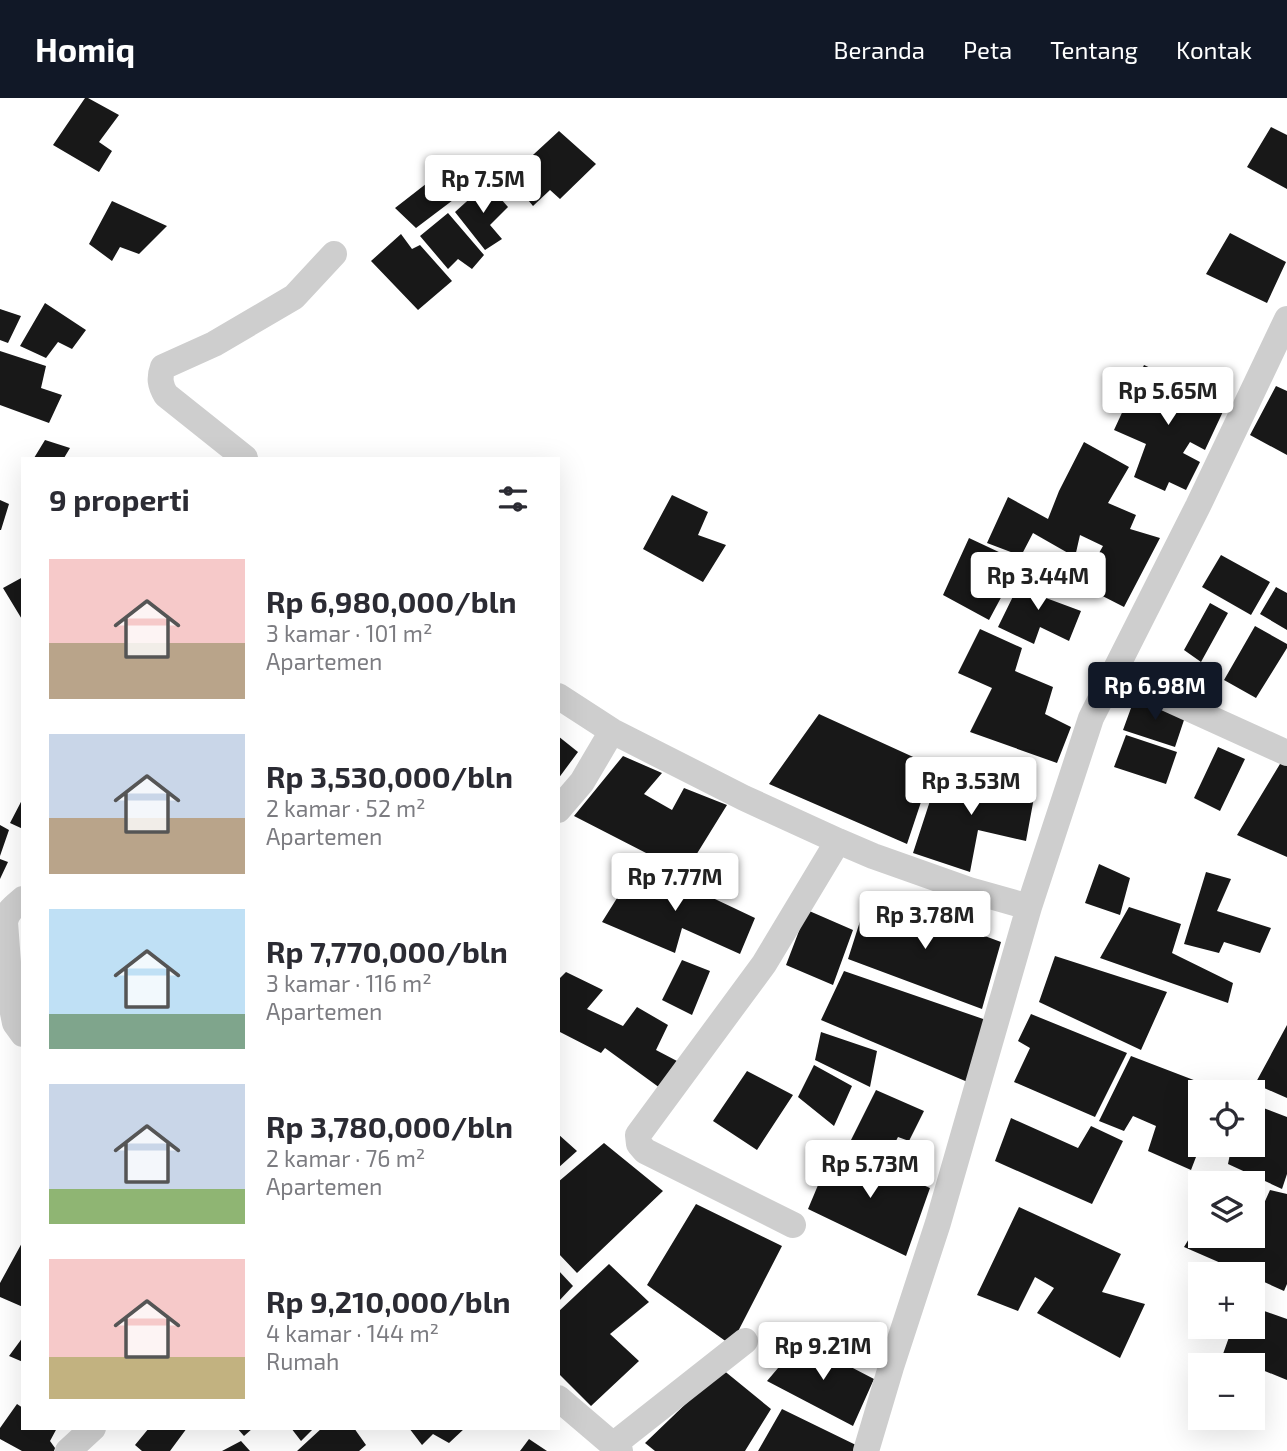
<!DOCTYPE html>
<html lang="id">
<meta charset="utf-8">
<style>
:root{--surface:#fff;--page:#f2f2f3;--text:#2b2b33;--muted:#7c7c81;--accent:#111827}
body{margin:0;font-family:"Exo 2",sans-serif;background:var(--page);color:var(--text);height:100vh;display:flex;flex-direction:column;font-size:26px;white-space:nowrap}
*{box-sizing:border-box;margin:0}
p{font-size:23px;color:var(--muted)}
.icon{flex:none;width:38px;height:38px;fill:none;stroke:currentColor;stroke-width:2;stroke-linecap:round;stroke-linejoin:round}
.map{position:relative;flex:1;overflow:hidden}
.side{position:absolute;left:21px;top:359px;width:539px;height:973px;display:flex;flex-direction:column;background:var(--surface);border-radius:0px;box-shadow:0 7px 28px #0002}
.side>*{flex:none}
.buttons{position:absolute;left:1188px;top:982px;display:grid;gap:14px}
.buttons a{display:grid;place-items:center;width:77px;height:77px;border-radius:0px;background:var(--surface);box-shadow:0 7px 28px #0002;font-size:35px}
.price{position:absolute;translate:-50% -60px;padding:0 16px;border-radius:7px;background:#fff;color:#222;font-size:23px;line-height:46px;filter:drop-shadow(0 2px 4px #0008)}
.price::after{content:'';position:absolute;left:50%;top:42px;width:21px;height:16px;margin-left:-10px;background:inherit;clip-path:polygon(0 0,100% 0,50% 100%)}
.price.selected{background:var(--accent);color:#fff}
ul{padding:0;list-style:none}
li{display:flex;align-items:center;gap:21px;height:175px;padding:0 28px}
li span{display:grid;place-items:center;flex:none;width:196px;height:140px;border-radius:0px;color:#555}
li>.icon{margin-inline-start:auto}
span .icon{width:84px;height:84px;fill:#fffc;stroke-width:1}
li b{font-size:30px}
h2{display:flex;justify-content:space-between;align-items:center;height:84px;padding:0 28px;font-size:30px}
header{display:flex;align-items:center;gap:42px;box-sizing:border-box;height:98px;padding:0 35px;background:var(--accent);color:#fff}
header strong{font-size:33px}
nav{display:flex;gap:38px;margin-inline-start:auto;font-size:24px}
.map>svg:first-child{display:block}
</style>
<header>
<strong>Homiq</strong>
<nav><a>Beranda</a><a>Peta</a><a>Tentang</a><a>Kontak</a></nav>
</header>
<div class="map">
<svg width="1287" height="1353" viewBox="0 0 1287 1353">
<rect width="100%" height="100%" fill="#fff"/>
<!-- building -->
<path fill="#181818" d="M85,0H88L119,17L99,44L112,53L99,74L53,47Z
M1271,29L1287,37V91L1247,69Z
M559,33L596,66L560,101L550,92L533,108L509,79Z
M440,75L461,96L416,130L395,110Z
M487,85L508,109L490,127L502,141L485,152L455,114Z
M112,103L167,128L139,156L120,149L112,163L89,146Z
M448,115L484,157L472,171L458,161L448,171L420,138Z
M1230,135L1286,164L1267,205L1206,176Z
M401,136L412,151L420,147L452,183L418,212L371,163Z
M45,205L86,232L72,251L58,244L46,260L20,248Z
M0,211L21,218L8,245L0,242Z
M0,253L46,268L41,290L62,297L49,325L0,307Z
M1144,267L1227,305L1205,352L1190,344L1183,355L1200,364L1186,392L1169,384L1165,393L1134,379L1146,346L1114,332Z
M1276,288L1287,293V357L1250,337Z
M45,342L70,350L64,360H34Z
M1084,344L1129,369L1108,405L1136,417L1130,431L1160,440L1124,509L1081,487L1103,448L1080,437L1075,459L1033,435L1021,458L987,445L1008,399L1048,421L1059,393Z
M672,397L708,414L698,437L726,447L703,484L643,451Z
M0,402L9,406L1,432H0Z
M969,440L1020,464L989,522L943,497Z
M1221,457L1270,484L1251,517L1202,489Z
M1024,476L1052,485L1046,500L1081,513L1069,543L1040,529L1034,546L998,529Z
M23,479V523L3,490Z
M1276,489L1287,495V532L1260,516Z
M1210,505L1228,515L1201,564L1184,552Z
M1255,528L1287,546V550L1256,600L1224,582Z
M980,531L1022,550L1015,573L1053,589L1045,616L1071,629L1057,665L970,634L992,590L958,575Z
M1135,599L1186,616L1175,649L1123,632Z
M819,616L933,668L907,746L769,686Z
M1126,637L1177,654L1166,686L1114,669Z
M558,638L578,654L558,681Z
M1218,649L1245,661L1220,713L1194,700Z
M623,658L662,675L644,696L672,712L684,690L727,707L685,775L574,718Z
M1283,661L1287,663V759L1237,737Z
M941,669L1035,694L1026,743L978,732L970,774L913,755Z
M23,700V731L10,725Z
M0,727L9,732L0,758Z
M0,761L8,764L0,781Z
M639,765L755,820L740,856L682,830L675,855L602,824Z
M1099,766L1130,780L1120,817L1085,805Z
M1206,774L1231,781L1217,813L1271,830L1260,855L1224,844L1219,855L1184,846Z
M869,795L1001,844L982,911L848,861Z
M1129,809L1181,826L1172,855L1233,885L1228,905L1100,860Z
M807,812L853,832L833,887L786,867Z
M1055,858L1167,894L1141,952L1039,904Z
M682,862L710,873L692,917L662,902Z
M844,873L989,923L970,985L821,922Z
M566,874L603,892L587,911L623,928L637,909L668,927L656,952L677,963L660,990L605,950L601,955L558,933V882Z
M1031,916L1127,955L1095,1019L1014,984L1030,950L1018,943Z
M1287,927V1000L1255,986Z
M821,934L877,953L870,989L815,962Z
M1131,958L1225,994H1200L1201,1046L1191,1072L1148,1053L1156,1028L1133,1018L1124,1033L1099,1023Z
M814,967L852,988L834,1028L798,999Z
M747,973L793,997L757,1052L713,1023Z
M876,992L924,1013L909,1043L898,1039L884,1066L849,1046Z
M1253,1006L1287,1019V1076L1282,1091L1228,1066L1232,1046H1253Z
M1011,1020L1078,1050L1091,1028L1123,1043L1092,1106L995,1063Z
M558,1036L577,1053L558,1070Z
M604,1045L663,1093L577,1175L558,1155V1084Z
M834,1049L930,1090L906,1158L808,1111Z
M1270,1092L1287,1096V1186L1284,1193L1253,1179V1176H1246L1184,1149L1198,1126L1200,1127V1138H1233L1247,1142L1249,1138H1253V1130Z
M696,1106L782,1148L731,1247L647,1187Z
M1019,1109L1121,1156L1102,1194L1145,1206L1120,1260L1037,1215L1054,1190L1035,1179L1018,1213L977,1197Z
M23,1143V1209L0,1199V1185Z
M609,1166L649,1204L610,1236L639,1263L591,1308L558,1275V1214Z
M558,1172L573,1188L558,1204Z
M1253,1209L1287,1221V1282L1223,1256L1233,1228H1253Z
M23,1239V1264L9,1258Z
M801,1243L874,1281L853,1328L767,1283Z
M722,1271L771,1311L745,1353H655L645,1345Z
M17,1306L23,1310V1330H57L50,1343L55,1350L54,1353H22L0,1341V1330Z
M782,1311L860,1349L858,1353H758Z
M149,1330H187L170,1353H142L135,1347Z
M237,1330H253L244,1338Z
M291,1330H314L301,1343Z
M322,1330H354L366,1347L359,1353H297Z
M409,1330H465L449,1345L433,1336L422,1347Z
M529,1341L547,1353H520Z
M241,1343L250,1353H222Z"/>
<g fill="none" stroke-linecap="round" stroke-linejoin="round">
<!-- minor -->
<path stroke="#cecece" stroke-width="26" d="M245,360L166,297C160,287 159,280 163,269L214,246L294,199L334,156
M1113,576L1287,655
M558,598L612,633L744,700L838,743L873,758L969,792L1029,809
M558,712L582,684L612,633
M23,801C15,808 7,813 5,824L11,905L15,925L23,936
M793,1127L645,1053L639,1046L638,1037L764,866L838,743
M558,1300L620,1353
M613,1347L745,1243
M68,1353L93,1330
M866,1353L891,1269L938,1125L1029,809L1091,620L1198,408L1287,221"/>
</g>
</svg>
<div class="buttons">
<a><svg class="icon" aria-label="locate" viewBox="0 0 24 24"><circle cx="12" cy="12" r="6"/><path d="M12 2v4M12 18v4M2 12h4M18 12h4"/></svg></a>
<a><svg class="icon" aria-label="layers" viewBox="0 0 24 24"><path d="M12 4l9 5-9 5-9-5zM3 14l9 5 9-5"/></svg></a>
<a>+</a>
<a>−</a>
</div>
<b class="price" style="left:483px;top:117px">Rp 7.5M</b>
<b class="price" style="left:1168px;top:329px">Rp 5.65M</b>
<b class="price" style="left:1038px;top:514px">Rp 3.44M</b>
<b class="price selected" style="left:1155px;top:624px">Rp 6.98M</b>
<b class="price" style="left:971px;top:719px">Rp 3.53M</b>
<b class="price" style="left:675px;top:815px">Rp 7.77M</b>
<b class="price" style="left:925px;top:853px">Rp 3.78M</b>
<b class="price" style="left:870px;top:1102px">Rp 5.73M</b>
<b class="price" style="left:823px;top:1284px">Rp 9.21M</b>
<section class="side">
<h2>9 properti<svg class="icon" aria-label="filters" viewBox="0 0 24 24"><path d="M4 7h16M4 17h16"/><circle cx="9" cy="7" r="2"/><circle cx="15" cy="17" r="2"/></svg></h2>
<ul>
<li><span style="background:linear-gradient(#f6c9c9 60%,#b9a48a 0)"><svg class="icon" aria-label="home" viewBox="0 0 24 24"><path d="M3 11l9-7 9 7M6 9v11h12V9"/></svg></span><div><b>Rp 6,980,000/bln</b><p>3 kamar · 101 m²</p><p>Apartemen</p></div></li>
<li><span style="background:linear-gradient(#c9d6e8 60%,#b9a48a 0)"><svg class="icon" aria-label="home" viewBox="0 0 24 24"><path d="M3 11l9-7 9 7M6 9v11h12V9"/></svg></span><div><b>Rp 3,530,000/bln</b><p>2 kamar · 52 m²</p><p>Apartemen</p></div></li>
<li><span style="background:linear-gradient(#bfe0f5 75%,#7fa58c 0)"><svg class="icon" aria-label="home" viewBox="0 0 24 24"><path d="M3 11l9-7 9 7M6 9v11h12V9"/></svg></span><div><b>Rp 7,770,000/bln</b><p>3 kamar · 116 m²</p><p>Apartemen</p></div></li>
<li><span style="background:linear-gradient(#c9d6e8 75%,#8fb573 0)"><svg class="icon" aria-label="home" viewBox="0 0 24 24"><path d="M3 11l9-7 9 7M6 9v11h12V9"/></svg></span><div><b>Rp 3,780,000/bln</b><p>2 kamar · 76 m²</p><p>Apartemen</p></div></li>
<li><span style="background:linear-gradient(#f6c9c9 70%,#c2b280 0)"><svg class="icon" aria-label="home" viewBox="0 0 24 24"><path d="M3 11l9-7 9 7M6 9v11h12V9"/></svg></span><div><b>Rp 9,210,000/bln</b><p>4 kamar · 144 m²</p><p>Rumah</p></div></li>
</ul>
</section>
</div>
